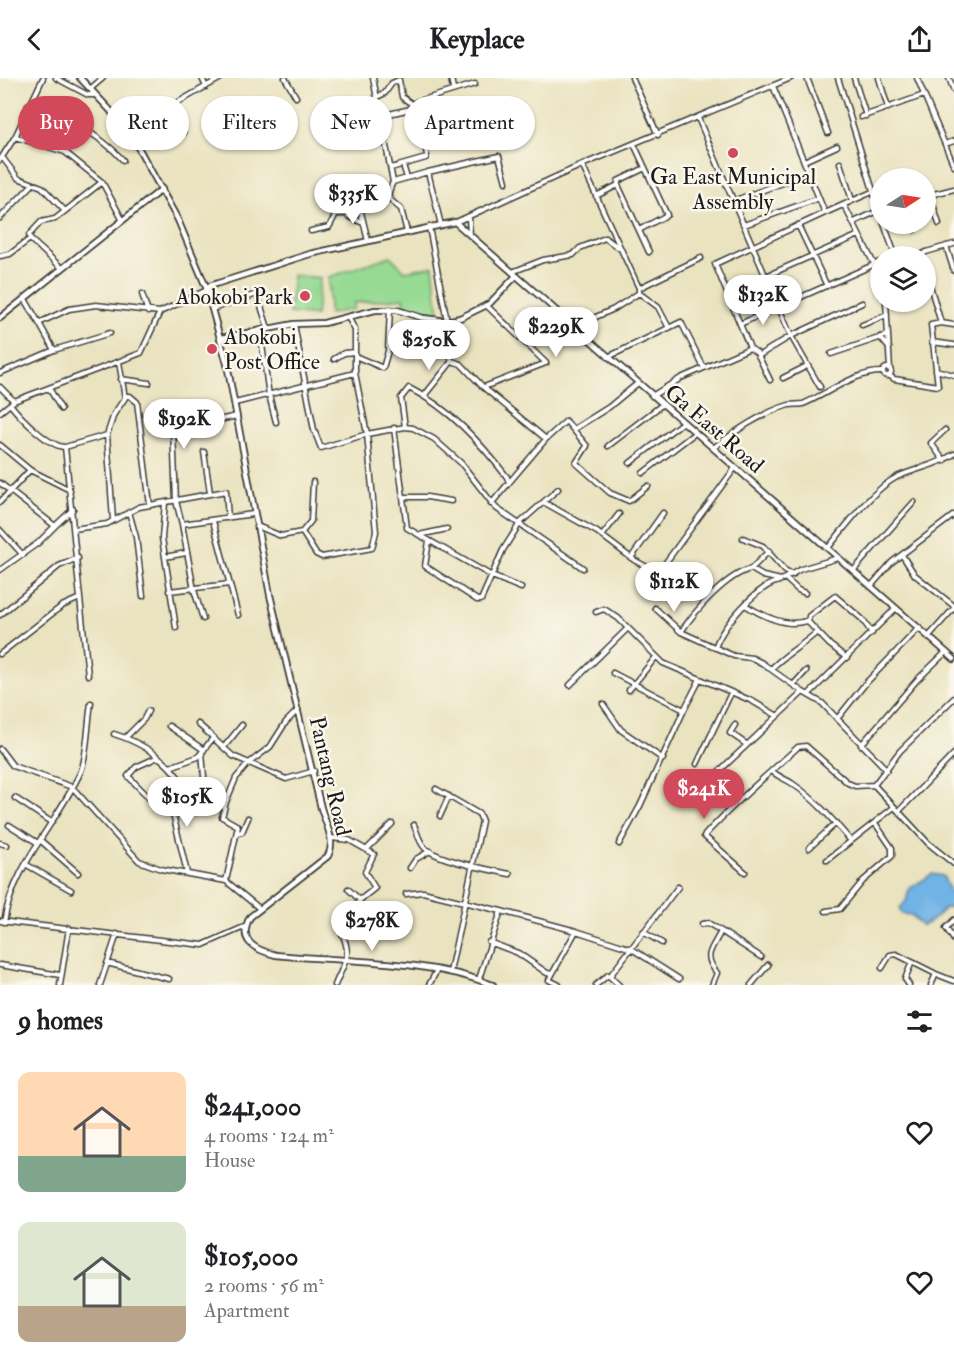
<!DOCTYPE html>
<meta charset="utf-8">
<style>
:root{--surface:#fff;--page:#f2f2f2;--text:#202124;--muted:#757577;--accent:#d1495b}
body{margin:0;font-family:"IM FELL Double Pica",serif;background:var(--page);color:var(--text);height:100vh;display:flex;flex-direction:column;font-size:22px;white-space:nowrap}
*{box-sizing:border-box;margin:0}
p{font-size:20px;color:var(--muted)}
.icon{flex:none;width:33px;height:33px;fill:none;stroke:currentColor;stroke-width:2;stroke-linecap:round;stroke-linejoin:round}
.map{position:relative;height:907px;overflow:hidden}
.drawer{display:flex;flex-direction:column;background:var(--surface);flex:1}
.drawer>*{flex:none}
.banner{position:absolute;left:18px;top:18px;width:600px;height:54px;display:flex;gap:12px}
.needle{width:39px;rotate:78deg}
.buttons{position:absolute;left:870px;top:90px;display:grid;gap:12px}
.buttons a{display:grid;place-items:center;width:66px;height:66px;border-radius:50%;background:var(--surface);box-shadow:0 2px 4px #0004;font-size:30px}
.price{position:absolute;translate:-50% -51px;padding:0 14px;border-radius:21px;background:#fff;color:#222;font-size:20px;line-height:39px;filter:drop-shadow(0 2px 3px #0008)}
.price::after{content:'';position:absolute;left:50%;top:36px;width:18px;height:14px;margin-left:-9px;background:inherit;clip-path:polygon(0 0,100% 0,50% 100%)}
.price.on{background:var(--accent);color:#fff}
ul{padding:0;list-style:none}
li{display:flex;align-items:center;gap:18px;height:150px;padding:0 18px}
li span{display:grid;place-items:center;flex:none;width:168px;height:120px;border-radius:12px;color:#555}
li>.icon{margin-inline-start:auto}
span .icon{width:72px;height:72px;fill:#fffc;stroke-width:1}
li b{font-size:26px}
h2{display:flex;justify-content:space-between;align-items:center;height:72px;padding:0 18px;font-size:26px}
.chip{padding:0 21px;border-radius:27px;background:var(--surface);box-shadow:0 2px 4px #0004;font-size:21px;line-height:54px}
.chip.on{background:var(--accent);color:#fff}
header{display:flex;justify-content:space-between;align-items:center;height:78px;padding:0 18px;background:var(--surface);font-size:27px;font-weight:700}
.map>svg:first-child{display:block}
</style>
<header><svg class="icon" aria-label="back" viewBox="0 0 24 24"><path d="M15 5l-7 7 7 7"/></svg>Keyplace<svg class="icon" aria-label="share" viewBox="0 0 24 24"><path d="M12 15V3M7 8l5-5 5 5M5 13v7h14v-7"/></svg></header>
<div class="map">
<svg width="954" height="907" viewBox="0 0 954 907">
<rect width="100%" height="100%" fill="#fbf7ec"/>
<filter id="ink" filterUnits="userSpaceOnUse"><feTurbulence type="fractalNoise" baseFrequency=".0167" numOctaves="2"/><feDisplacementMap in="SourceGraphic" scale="12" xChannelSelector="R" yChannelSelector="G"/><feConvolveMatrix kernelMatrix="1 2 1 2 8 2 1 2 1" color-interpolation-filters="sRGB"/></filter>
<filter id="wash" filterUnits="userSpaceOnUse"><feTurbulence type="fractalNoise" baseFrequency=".008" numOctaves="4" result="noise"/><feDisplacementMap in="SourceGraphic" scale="24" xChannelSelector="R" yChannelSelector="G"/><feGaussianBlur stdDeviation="1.35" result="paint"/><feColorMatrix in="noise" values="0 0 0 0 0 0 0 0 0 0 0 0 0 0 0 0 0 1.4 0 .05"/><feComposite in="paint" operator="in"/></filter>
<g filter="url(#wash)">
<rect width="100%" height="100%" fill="#eae3c0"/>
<!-- green -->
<path fill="#96da93" stroke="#597b58" stroke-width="1.5" d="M390,178L405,193L433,188L439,236L405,229L404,220L354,225V231L329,236V199Z
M293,197L320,200L316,238L289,235Z"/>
<!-- water -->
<path fill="#6fb3e5" stroke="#466880" stroke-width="1.5" d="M932,796L943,798L954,822V829L945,830L934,841L922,848L911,837L902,836L899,831L906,823L909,811Z"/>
</g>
<g filter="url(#ink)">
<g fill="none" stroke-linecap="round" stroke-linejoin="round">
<!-- minor casing -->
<g stroke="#3b3a35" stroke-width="7">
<path id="minor" d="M56,0L88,17H94
M202,0L206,9
M285,0L296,19
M373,0L393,104C385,121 388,120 401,131L407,154
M451,0L453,11
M632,0L658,57
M807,0L828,55
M838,0L880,135
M854,0L866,38
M879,0L888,30
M917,0L954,88
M949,0L954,13
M90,11L103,0
M377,19L385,15L392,5L399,2L402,19L415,28L427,77L426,80L391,90
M28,27C64,39 98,54 123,82
M172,27L183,55
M415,28L416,24L475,6
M380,38L415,30
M861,39L924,17
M698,40L791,258L820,309
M127,53L221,0
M15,59L65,74L102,104L122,141
M634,66L667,137L639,152
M945,66L954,63
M2,79L18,100L42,109L65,133
M0,82L15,59L43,0
M804,83L837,68
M840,85L852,122
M403,87L407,100
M582,87L639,210
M428,94L499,78L506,104
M393,104L428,94L441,147
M618,107L649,174
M930,117L939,146
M596,118L618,107V103L645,90
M926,118L954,111
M733,123L810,95
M359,126L368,163
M844,127L873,184
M349,128L354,111L379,106L384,119
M825,135L872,114
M0,140L33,106
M469,140L470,157
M456,144L582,87L791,0
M854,144L880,132
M363,145L348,138L349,128L388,118
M884,146L894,174
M912,146L914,152
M744,147L819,120
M798,147L827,208
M429,149L447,243
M311,153L329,149L336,136H348
M605,160L619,170
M30,161L29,157L41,144L55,141L102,104
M946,168L954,193
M0,178L10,176L30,161L62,190
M920,178L926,174L954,166
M512,194L543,182L573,177L580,170L605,160
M926,194L941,245
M764,199L859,157
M639,215L658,229L669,250
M142,216L148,234
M25,221L39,245L69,231L96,227L160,234
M886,224L890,291
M212,231L257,216L268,250
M435,242L428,257L448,274L452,283L461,286L483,309L546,361
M39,245L54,272
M294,246L314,352L321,370L367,356L405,349L413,350L434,361L461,385L496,430L583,490
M740,246L880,184
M862,247L887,237
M573,249L614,231L639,215V210L701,180
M260,252L269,318
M880,259L889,270
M932,264L954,267
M415,269L423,257L428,256
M750,270L715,186L825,135L773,8
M831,276L888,257
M355,278L383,290L388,273L390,231
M758,278L791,258L862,225
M608,279L681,244L704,290
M334,281L344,275L355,274
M883 294a4 4 0 1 1 8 0a4 4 0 1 1-8 0Z
M936,292L954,297
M0,295L54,272L110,255
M890,298L894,301L938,308L931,247L941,245L954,247
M783,300L807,288
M121,301L149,305
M0,309L14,323
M484,309L546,285L486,227
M49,310L61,331
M269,317L276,344
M424,318L452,283
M652,318L681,300L750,270L757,275L770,302
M235,325L355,295
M0,334L14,323L141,275L160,234L207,212
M405,349L401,320L409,310C449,330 480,364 507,399L509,405
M394,350L407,450L492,498L521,510
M574,351L609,329L638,305
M0,367L30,392L0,424
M608,368L663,326
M65,369L107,357
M713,370C736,353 761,335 789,327C794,326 798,327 803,326C828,316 855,293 883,294
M204,374L210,415
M944,383L931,365L945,352
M630,385L683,344
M30,392L70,412
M643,395L695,355
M0,405L55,448L38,465L0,492
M403,419H427L451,423
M165,425L162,460L176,550
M545,425L597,454L634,482L658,495L735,390
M491,426L546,361L566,343L587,368L576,385L610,415L629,423L648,408
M150,427L226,413L228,440
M129,434L136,459L143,518
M113,442L107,357L114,336L125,320L119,284
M213,443L238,537
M182,446L176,423L173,352L237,338
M55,448L73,431
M257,448L281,458L302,454L311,443L313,404
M74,451L107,446L139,429L150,427L137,324L130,318H125
M0,452L23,477
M302,454L316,476L322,479L372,470L376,454L367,356L355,295V252L348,239
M419,457L447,451
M602,458L619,436
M743,460L763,468L786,494L793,497
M429,463L425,488L477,522H481L503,472L520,445L558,411
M828,470C846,448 872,412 897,399C916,390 936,388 954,376
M902,477L915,497L954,528
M165,479L186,475
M631,480L663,435
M751,491L769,473
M853,493L914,424
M786,501L798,512L805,515
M871,508L892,484L954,437
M169,513L230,506
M80,520L88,597
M745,527C763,538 788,551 808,542
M655,530L681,554L734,578L752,580L762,585L803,614L822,625L887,692
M596,534L604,531L618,540L663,585L752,623L776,637
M0,537L59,488L78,480
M203,541L194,512L182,446L253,436
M681,554C694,534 727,496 751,491L763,498L781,502L801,491L838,480
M929,558L954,530
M715,570C722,548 757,508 779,503
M0,576L62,528L80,520L65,369C49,369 20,339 10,326
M847,580L830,567L808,544L809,538L835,518L862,541L872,555
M771,591C785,576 802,568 817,554
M613,595L684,632L700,601
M570,607L627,551
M793,607L806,593
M629,612L656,579
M809,616L896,530
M954,620L900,673L874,707L928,765L954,786
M603,626L621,652L663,681
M837,641L865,606L919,550
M198,646L214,660
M735,647L730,655L746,666
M169,648L204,672
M114,656C143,665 166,680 183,706L174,740L187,795
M126,659L144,641L148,633
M861,667L917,602L946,574
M224,669L242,647
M0,671L13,688L72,709L139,783L161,791L226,803L259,830
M202,674L205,711L202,732
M697,686L731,615
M170,689L198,679L213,660L233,678L286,701L314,693
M773,694C780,700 786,701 793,706C815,721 833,742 851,763
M436,711L479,736L482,743L450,894
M696,715L803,614
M15,720L51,744
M154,725L128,698L136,689L158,679
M900,732L954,676
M440,738L449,718
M9,747L38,765
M414,747C417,754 419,763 424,769C435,782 491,792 510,796
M237,755L242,754L248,740
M331,760L349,762L374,776L365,794L375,810L360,822L346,842L347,847L341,853C353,879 345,882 335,907
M40,762L78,795
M0,765L7,767
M619,766L640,728L684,632
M809,770L836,745
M367,771L392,746
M827,782L893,730
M27,787L71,812
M410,790L416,781L430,773
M745,794L704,758C733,726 766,698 798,669L806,668L848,705L855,708L874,707
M226,803L238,748L222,739L226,724L236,700L249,685L270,669L286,644L298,632
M348,811L360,822
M406,816L423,814L501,833
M826,833L840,831L863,803L892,778V770L875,745
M351,834L358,835L375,845
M954,842L946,850L954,862
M0,843L203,867L244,849
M4,844C13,787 58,744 81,693C87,679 88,643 91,625
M702,846L708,845L721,853C712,872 702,876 717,895L712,907
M721,853L761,879
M643,854L662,865
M489,864L518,875L547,895L552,896
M107,885L169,901
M0,887L60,897
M882,890L890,877L896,876L936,896L954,903
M610,898L678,809
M479,901L501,833L576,853L632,871L679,901
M60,907L69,850
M100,907L117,856
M429,907L437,892
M559,907L549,902L576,853
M596,907L608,897L619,907
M751,907L768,887
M909,907L905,901L912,884
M931,907L936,896"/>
</g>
<!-- tertiary casing -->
<g stroke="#3b3a35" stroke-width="8">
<path id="tertiary" d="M80,0L110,32L139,71L178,142L206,209L227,286L270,517L321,730C326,747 336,763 328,778L250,839C237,863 255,872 276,877C347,884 426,881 493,907
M206,209L310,176L455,144L954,581
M0,240L162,111
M221,260L294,246L324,245L375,232H397L423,240L447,243L460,240L489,226L515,199"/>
</g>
<!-- minor -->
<use href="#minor" stroke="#fff" stroke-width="4"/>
<!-- tertiary -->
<use href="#tertiary" stroke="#fff" stroke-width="4.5"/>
</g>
</g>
<!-- markers -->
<g fill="#d1495b" stroke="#fbf7ec" stroke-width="2">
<circle cx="733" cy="75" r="6"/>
<circle cx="305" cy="218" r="6"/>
<circle cx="212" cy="271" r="6"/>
</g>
<g text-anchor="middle" stroke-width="5" stroke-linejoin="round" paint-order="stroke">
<!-- poi labels -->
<g font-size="22" fill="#1c1c1c" stroke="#fbf7ec">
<text x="733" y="106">Ga East Municipal<tspan x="733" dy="25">Assembly</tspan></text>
<text x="293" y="226" text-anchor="end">Abokobi Park</text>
<text x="224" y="266" text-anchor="start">Abokobi<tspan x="224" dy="25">Post Office</tspan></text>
</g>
<!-- street labels -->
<g font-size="22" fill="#1c1c1c" stroke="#fbf7ec">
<text transform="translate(715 350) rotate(41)" y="8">Ga East Road</text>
<text transform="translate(331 698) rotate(77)" y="8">Pantang Road</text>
</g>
</g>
</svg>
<div class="buttons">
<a><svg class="needle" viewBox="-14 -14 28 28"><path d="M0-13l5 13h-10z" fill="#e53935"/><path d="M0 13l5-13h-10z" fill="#757577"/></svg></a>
<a><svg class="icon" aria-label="layers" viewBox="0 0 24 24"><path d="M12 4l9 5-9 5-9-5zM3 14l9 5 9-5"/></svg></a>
</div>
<b class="price" style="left:353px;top:147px">$335K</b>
<b class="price" style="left:763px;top:248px">$132K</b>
<b class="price" style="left:556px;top:280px">$229K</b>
<b class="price" style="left:429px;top:293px">$250K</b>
<b class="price" style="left:184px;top:372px">$192K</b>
<b class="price" style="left:674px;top:535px">$112K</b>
<b class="price on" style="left:704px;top:742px">$241K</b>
<b class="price" style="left:187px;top:750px">$105K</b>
<b class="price" style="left:372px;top:874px">$278K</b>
<div class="banner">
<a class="chip on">Buy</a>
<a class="chip">Rent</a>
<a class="chip">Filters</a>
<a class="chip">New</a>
<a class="chip">Apartment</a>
</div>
</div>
<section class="drawer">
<h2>9 homes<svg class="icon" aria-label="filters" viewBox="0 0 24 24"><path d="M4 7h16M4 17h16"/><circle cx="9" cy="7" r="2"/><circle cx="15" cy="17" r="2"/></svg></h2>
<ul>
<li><span style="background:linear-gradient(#ffd9b3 70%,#7fa58c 0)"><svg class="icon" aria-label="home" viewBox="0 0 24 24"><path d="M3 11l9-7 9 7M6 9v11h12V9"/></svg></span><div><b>$241,000</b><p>4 rooms · 124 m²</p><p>House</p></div><svg class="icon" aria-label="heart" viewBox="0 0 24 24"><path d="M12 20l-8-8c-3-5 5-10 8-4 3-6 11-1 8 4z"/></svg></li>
<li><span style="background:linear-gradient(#dfe7d0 70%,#b9a48a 0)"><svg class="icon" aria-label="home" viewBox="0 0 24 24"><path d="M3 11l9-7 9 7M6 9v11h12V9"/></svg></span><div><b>$105,000</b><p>2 rooms · 56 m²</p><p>Apartment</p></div><svg class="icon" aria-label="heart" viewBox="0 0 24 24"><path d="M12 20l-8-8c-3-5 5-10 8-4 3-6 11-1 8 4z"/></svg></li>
</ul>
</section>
